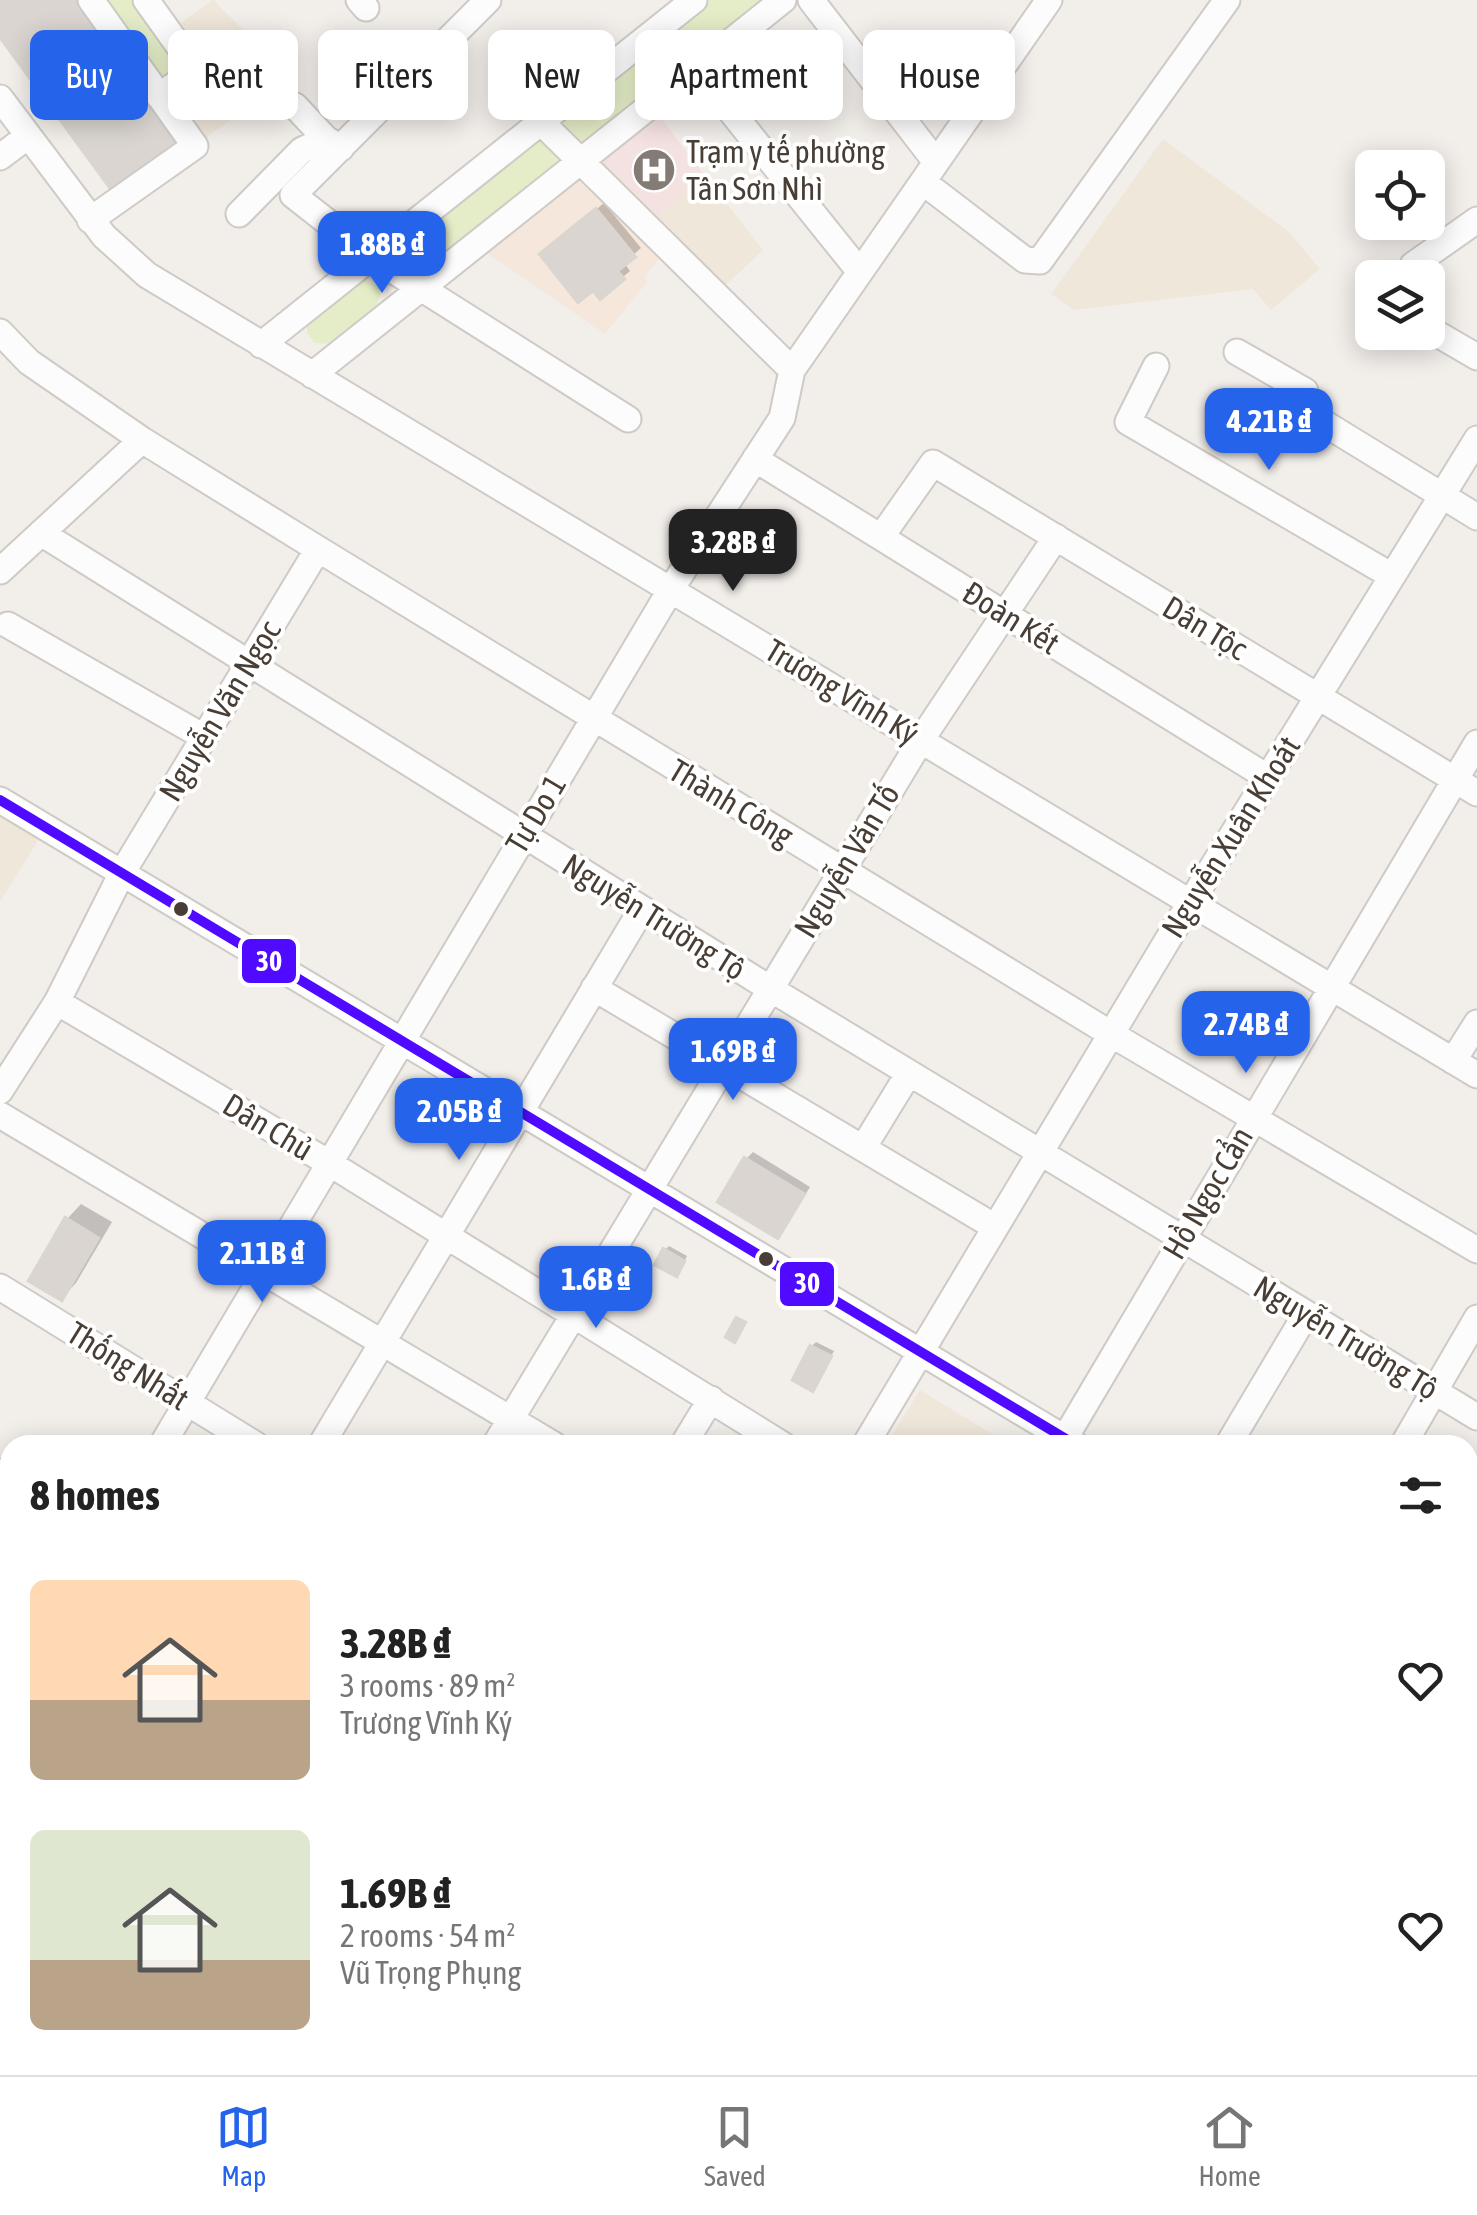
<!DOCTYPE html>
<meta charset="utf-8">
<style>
:root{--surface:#fff;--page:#f6f6f6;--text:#222;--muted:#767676;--line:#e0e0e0;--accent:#2563eb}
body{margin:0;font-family:"Asap Condensed",sans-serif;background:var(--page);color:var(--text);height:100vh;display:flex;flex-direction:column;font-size:38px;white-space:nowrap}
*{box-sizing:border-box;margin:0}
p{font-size:32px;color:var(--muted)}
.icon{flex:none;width:55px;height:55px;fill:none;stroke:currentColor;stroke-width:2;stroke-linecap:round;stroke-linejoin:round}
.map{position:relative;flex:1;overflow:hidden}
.sheet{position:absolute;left:0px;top:1435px;width:1478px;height:640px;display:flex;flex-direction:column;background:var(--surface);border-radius:30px 30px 0 0;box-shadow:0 5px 25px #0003}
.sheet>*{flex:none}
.hud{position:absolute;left:30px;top:30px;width:1418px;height:90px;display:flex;gap:20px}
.fabs{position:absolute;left:1355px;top:150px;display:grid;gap:20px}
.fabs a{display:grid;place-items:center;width:90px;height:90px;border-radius:15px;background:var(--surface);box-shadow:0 5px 25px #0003;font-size:50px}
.price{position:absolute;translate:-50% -85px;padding:0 22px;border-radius:20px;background:var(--accent);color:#fff;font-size:32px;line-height:65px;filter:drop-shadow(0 2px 5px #0008)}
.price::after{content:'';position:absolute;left:50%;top:60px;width:30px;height:22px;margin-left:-15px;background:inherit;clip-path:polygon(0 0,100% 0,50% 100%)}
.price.selected{background:#222;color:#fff}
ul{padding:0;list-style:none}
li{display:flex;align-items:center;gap:30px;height:250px;padding:0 30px}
li span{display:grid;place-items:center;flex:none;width:280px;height:200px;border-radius:15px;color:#555}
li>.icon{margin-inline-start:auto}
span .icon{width:120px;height:120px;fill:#fffc;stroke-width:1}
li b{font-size:42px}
h2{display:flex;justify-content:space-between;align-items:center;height:120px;padding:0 30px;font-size:42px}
.pill{padding:0 35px;border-radius:15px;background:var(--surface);box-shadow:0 5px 25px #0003;font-size:35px;line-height:90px}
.pill.selected{background:var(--accent);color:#fff}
.dock{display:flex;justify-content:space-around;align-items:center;height:140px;border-top:2px solid var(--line);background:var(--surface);font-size:28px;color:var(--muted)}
.dock a{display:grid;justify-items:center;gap:5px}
.dock .selected{color:var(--accent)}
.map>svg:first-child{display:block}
</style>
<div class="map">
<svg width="1477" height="2075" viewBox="0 0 1477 2075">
<rect width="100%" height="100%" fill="#f2eeea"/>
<!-- commercial -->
<path fill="#f5e7db" d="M579,180L660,258L645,276L647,282L605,334L487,253Z"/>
<!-- education -->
<path fill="#f0e7db" d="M213,0L292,77L204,139L176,100L214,73L179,24Z
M1163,139L1289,232L1320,269L1271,310L1253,289L1074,310L1051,294Z
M706,177L763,250L724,287L655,218Z
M0,817L39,839L0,902Z
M920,1390L1010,1445H886Z
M0,1928L10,1933V1994L0,2011Z"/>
<!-- medical -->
<path fill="#f4e2e1" d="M659,116L706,177L655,218L600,162Z"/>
<!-- green -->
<path fill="#e4edc7" d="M99,0H140L187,66L160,85Z
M710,0H763L579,146L559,124L563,117Z
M539,137L562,158L558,165L435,263C419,266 407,257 410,241Z
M364,279L377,286L381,293L376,308L332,344L315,343L307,333V322L355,281Z"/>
<!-- shadow -->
<path fill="#0003" d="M604,203L641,248L624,263L630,271L600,296L549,248Z
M753,1152L810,1187L784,1229L746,1159Z
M81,1204L112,1222L76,1283L62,1298L67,1219Z
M669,1246L687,1256L680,1270L665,1250Z
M816,1342L834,1351L816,1384L812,1346Z
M952,1435L968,1445H943Z
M1468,1848L1477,1854V1960L1468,1954Z"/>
<!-- building -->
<path fill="#dad5d0" stroke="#dad5cf" stroke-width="2.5" d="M0,0H79L181,140L111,190L0,38Z
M596,208L636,257L618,271L625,279L600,300L593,291L578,303L539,254Z
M744,1157L805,1194L778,1239L717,1202Z
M65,1217L99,1238L62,1301L28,1281Z
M663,1248L685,1261L677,1277L654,1265Z
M736,1317L746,1322L735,1343L725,1337Z
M810,1345L832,1356L813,1392L792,1380Z
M1468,1859L1477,1865V1963L1468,1957Z
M1432,2065H1448L1442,2075H1429Z"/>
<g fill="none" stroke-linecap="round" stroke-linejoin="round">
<!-- minor casing -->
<g stroke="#cecac6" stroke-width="29">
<path id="minor" d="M146,0L196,70L159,96
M359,0L366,8
M488,0L293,195L372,257L628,419
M811,0L936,162
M697,69L860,272
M0,98L104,236L147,275L1477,1075
M295,106L326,139
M541,122L792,370
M0,157L28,136
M923,182L1025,260L1040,261L1227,0
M239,214L302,150L326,139L341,148
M90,220L195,146L91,0
M1407,278L1413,265L1477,220
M1428,322L1434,332L1477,357
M0,332L29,362L142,440L318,549L1111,1034L1477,1250
M261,345L694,0
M1237,352L1305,391L1306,412L1477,517
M1156,366L1128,422L1392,576
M312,375L783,0
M755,459L1267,777
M41,533L769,988L1477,1417
M881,537L933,463L1477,793
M0,571L142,440
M8,625L204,737
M0,800L1076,1445
M594,988L995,1227
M57,1002L329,1163L783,1445
M1453,1061L1477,1023
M0,1091L57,1002L122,873L318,549
M0,1115L554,1445
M863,1148L909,1073
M0,1287L256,1445
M1065,1438L1477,743
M162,1445L671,589L782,418L792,370L1049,0
M321,1445L642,909
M495,1445L921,740L1056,537
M683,1445L711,1399
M865,1445L1173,931L1477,439
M1228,1445L1306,1314
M1403,1445L1477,1318
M0,1472L10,1478
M1468,1629L1477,1613
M0,1652L10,1658
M1468,1679L1477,1685
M0,1724L10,1707
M0,1829L10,1835
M1468,1846L1477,1850
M1468,1965L1477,1971
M1468,2022L1477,2028
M394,2065L413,2075
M486,2065L520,2075
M1046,2065L1062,2075
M1294,2065L1310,2075
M134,2075L139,2065
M877,2075L883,2065
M1019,2075L1025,2065
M1191,2075L1197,2065
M1363,2075L1369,2065"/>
</g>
<!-- minor -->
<use href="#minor" stroke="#fdfcfc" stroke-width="25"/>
<!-- bus-1 casing -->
<g stroke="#fff" stroke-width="18">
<path id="bus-1" d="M0,800L1076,1445"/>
</g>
<!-- bus-1 -->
<use href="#bus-1" stroke="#4f0aff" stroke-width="10"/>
</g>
<!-- icons -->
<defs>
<g id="hospital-disc" transform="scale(2.25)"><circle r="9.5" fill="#847c74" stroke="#fff"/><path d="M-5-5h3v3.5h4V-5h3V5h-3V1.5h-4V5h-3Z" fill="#fff"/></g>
</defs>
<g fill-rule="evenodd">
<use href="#hospital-disc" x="654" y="170"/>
</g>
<!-- markers -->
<g fill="#483e35" stroke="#fff" stroke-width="4">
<circle cx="181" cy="909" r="9"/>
<circle cx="766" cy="1259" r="9"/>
</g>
<g text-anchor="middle" stroke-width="8" stroke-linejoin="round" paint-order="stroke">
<!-- poi labels -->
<g font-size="32" fill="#483e35" stroke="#fff" text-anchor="start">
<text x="686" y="163">Trạm y tế phường<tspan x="686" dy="37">Tân Sơn Nhì</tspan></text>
</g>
<!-- street labels -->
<g font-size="32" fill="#483e35" stroke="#fff">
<text transform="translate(1011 618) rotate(32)" y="11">Đoàn Kết</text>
<text transform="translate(1205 628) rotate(31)" y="11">Dân Tộc</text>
<text transform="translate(842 692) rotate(31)" y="11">Trương Vĩnh Ký</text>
<text transform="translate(220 711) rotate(-59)" y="11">Nguyễn Văn Ngọc</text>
<text transform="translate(731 803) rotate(31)" y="11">Thành Công</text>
<text transform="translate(536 814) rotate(-59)" y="11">Tự Do 1</text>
<text transform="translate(1231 837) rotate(-58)" y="11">Nguyễn Xuân Khoát</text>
<text transform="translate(847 861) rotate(-59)" y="11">Nguyễn Văn Tố</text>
<text transform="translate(654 917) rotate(32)" y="11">Nguyễn Trường Tộ</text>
<text transform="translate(268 1127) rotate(31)" y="11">Dân Chủ</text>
<text transform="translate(1208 1193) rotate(-60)" y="11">Hồ Ngọc Cẩn</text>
<text transform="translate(1346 1338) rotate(31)" y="11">Nguyễn Trường Tộ</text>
<text transform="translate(128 1366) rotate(32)" y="11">Thống Nhất</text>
</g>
</g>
<g stroke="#fff" stroke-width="4">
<rect x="240" y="937" width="58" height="48" rx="10" fill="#4f0aff"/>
<rect x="778" y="1260" width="58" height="48" rx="10" fill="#4f0aff"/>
</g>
<g font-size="28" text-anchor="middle" font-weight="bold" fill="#fff">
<text x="269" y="971">30</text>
<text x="807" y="1293">30</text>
</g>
</svg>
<div class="fabs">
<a><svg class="icon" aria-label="locate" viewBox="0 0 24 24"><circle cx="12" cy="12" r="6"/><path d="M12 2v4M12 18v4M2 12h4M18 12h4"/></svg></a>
<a><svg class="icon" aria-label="layers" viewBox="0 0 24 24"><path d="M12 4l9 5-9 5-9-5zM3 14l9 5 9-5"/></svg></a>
</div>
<b class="price" style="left:382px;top:296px">1.88B ₫</b>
<b class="price" style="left:1269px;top:473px">4.21B ₫</b>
<b class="price selected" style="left:733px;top:594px">3.28B ₫</b>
<b class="price" style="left:1246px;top:1076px">2.74B ₫</b>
<b class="price" style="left:733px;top:1103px">1.69B ₫</b>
<b class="price" style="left:459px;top:1163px">2.05B ₫</b>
<b class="price" style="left:262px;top:1305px">2.11B ₫</b>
<b class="price" style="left:596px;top:1331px">1.6B ₫</b>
<div class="hud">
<a class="pill selected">Buy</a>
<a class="pill">Rent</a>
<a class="pill">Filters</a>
<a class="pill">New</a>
<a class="pill">Apartment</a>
<a class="pill">House</a>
</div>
<section class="sheet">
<h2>8 homes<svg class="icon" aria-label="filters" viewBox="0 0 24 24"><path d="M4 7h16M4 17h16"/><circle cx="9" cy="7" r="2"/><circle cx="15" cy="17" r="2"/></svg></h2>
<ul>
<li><span style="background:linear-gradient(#ffd9b3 60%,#b9a48a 0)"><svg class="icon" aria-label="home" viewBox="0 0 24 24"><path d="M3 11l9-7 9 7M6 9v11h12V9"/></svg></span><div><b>3.28B ₫</b><p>3 rooms · 89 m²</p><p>Trương Vĩnh Ký</p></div><svg class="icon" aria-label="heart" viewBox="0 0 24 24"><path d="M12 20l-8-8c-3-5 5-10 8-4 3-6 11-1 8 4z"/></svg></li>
<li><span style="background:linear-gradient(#dfe7d0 65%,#b9a48a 0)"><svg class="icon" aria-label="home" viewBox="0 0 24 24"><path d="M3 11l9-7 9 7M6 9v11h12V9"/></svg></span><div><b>1.69B ₫</b><p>2 rooms · 54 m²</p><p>Vũ Trọng Phụng</p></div><svg class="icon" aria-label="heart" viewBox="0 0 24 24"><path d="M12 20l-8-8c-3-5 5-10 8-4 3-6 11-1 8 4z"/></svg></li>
</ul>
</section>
</div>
<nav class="dock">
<a class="selected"><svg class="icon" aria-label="map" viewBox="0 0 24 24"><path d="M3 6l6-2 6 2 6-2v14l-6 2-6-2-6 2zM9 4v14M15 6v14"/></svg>Map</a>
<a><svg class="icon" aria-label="saved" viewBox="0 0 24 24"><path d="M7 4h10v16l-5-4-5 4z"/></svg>Saved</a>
<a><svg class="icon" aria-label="home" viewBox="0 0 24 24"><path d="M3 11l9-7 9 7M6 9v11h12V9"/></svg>Home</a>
</nav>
